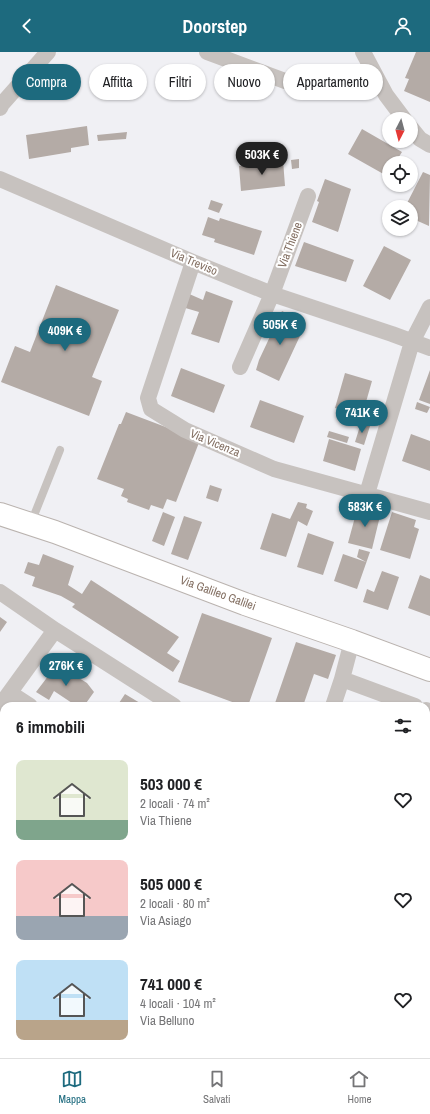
<!DOCTYPE html>
<html lang="it">
<meta charset="utf-8">
<style>
:root{--surface:#fff;--page:#f2f2f2;--text:#202124;--muted:#757577;--line:#e0e0e0;--accent:#1d6a7e}
body{margin:0;font-family:"Archivo Narrow",sans-serif;background:var(--page);color:var(--text);height:100vh;display:flex;flex-direction:column;font-size:15px;white-space:nowrap}
*{box-sizing:border-box;margin:0}
p{font-size:13px;color:var(--muted)}
.icon{flex:none;width:22px;height:22px;fill:none;stroke:currentColor;stroke-width:2;stroke-linecap:round;stroke-linejoin:round}
.map{position:relative;flex:1;overflow:hidden}
.side{position:absolute;left:0px;top:650px;width:430px;height:356px;display:flex;flex-direction:column;background:var(--surface);border-radius:12px 12px 0 0;box-shadow:0 1px 3px #0004}
.side>*{flex:none}
.banner{position:absolute;left:12px;top:12px;width:406px;height:36px;display:flex;gap:8px}
.needle{width:26px;rotate:186deg}
.controls{position:absolute;left:382px;top:60px;display:grid;gap:8px}
.controls a{display:grid;place-items:center;width:36px;height:36px;border-radius:50%;background:var(--surface);box-shadow:0 1px 3px #0004;font-size:20px}
.price{position:absolute;translate:-50% -34px;padding:0 9px;border-radius:14px;background:var(--accent);color:#fff;font-size:13px;line-height:26px;filter:drop-shadow(0 1px 2px #0008)}
.price::after{content:'';position:absolute;left:50%;top:24px;width:12px;height:9px;margin-left:-6px;background:inherit;clip-path:polygon(0 0,100% 0,50% 100%)}
.price.selected{background:#222;color:#fff}
ul{padding:0;list-style:none}
li{display:flex;align-items:center;gap:12px;height:100px;padding:0 16px}
li span{display:grid;place-items:center;flex:none;width:112px;height:80px;border-radius:8px;color:#555}
li>.icon{margin-inline-start:auto}
span .icon{width:48px;height:48px;fill:#fffc;stroke-width:1}
li b{font-size:17px}
h2{display:flex;justify-content:space-between;align-items:center;height:48px;padding:0 16px;font-size:17px}
.chip{padding:0 14px;border-radius:18px;background:var(--surface);box-shadow:0 1px 3px #0004;font-size:14px;line-height:36px}
.chip.selected{background:var(--accent);color:#fff}
header{display:flex;justify-content:space-between;align-items:center;height:52px;padding:0 16px;background:var(--accent);color:#fff;font-size:18px;font-weight:700}
.tabs{display:flex;justify-content:space-around;align-items:center;height:56px;border-top:1px solid var(--line);background:var(--surface);font-size:11px;color:var(--muted)}
.tabs a{display:grid;justify-items:center;gap:2px}
.tabs .selected{color:var(--accent)}
.map>svg:first-child{display:block}
</style>
<header><svg class="icon" aria-label="back" viewBox="0 0 24 24"><path d="M15 5l-7 7 7 7"/></svg>Doorstep<svg class="icon" aria-label="person" viewBox="0 0 24 24"><circle cx="12" cy="8" r="4"/><path d="M4 21q1-7 8-7t8 7"/></svg></header>
<div class="map">
<svg width="430" height="1006" viewBox="0 0 430 1006">
<rect width="100%" height="100%" fill="#f0f0f4"/>
<!-- green -->
<path fill="#d9d4df" d="M191,1002H370L374,1006H189Z"/>
<!-- building -->
<path fill="#b4aba6" d="M416,0H430V50L404,39L409,27L405,26Z
M87,74L89,93L71,96V100L29,107L26,83Z
M362,77L402,100L395,111H389V121L387,124L348,102Z
M127,80L126,87L98,89L97,83Z
M299,107V116L292,117L291,108Z
M283,108L285,134L241,139L239,114Z
M423,120L430,123L429,174L411,166V155H405Z
M325,127L351,137L338,180L312,170L319,150L317,149Z
M211,148L223,152L219,161L208,157Z
M208,165L219,169L220,166L262,179L254,203L214,190L215,187L202,183Z
M304,190L354,208L346,230L295,214Z
M384,194L411,208L390,248L363,234Z
M56,233L119,258L92,325L102,329L89,364L1,330L15,294L30,300Z
M206,239L233,249L219,291L191,282L199,260L182,255L187,241L203,248Z
M282,259L306,271L279,329L256,318L259,308Z
M181,316L225,333L214,361L171,344Z
M430,318V352L419,348Z
M345,321L372,329L362,364L335,356Z
M260,348L304,364L294,391L250,375Z
M417,350L430,355L427,361L415,357Z
M126,360L200,388L176,450L167,447L163,457L151,453L149,458L127,450L128,447L121,444L124,437L97,427L119,372H121Z
M361,371L370,374L364,393L355,390Z
M329,379L349,385L347,391L327,385Z
M411,382L430,389V419L402,409Z
M329,387L361,397L355,419L323,409Z
M210,433L222,437L218,450L206,446Z
M298,450L307,452L306,456L313,459L307,474L298,469L286,505L260,497L272,461L290,467Z
M358,454L381,460L372,497L348,491Z
M163,460L175,465L164,494L152,489Z
M392,460L416,468L414,475L419,477L410,507L380,498Z
M184,464L202,470L188,508L171,502Z
M308,481L334,490L323,523L297,515Z
M359,497L370,500L357,537L334,529L343,502L366,510L357,505Z
M43,502L74,514L68,533L82,542L91,528L179,585L167,601L180,609L173,620L72,555L75,552L61,544L32,534L35,525L24,521L28,510L39,513Z
M382,519L399,525L388,558L363,550L367,537L374,540Z
M420,523L430,527V564L408,556Z
M202,561L272,586L248,654H243L178,630Z
M0,565L7,570L0,580Z
M296,590L336,603L328,627L314,622L303,654H274Z
M55,615L66,618L87,631L94,640L84,654H69L72,651L54,639L49,648L36,640Z
M125,642L145,654H117Z
M0,687L4,690V720L2,722L0,721Z
M419,1002H423L430,1006H418Z"/>
<g fill="none" stroke-linecap="round" stroke-linejoin="round">
<!-- secondary casing -->
<g stroke="#bab3af" stroke-width="24">
<path id="secondary" d="M0,462L55,480L245,552L352,589L430,618"/>
</g>
<!-- service -->
<path stroke="#c7c2bf" stroke-width="8" d="M31,471L60,398"/>
<!-- minor -->
<path stroke="#c7c2bf" stroke-width="16" d="M207,0L285,29
M363,0L386,43L404,67
M0,56L2,52L48,0
M411,76L420,87L430,93
M0,127L193,210L272,242L392,282L430,296
M193,210L148,346L151,357L185,378L274,417L430,460
M240,315L272,242L308,144
M367,442L412,290L430,255
M0,540L55,578L174,654
M342,627L415,654
M10,641L30,654
M0,652L2,651L55,578
M333,654L342,627L352,589
M426,658L430,660
M426,805L430,794
M0,919L4,918"/>
<!-- secondary -->
<use href="#secondary" stroke="#fff" stroke-width="22"/>
</g>
<g text-anchor="middle" stroke-width="4" stroke-linejoin="round" paint-order="stroke">
<!-- street labels -->
<g font-size="12" fill="#836f62" stroke="#fff">
<text transform="translate(290 193) rotate(-69)" y="4">Via Thiene</text>
<text transform="translate(194 210) rotate(23)" y="4">Via Treviso</text>
<text transform="translate(215 391) rotate(23)" y="4">Via Vicenza</text>
<text transform="translate(218 541) rotate(20)" y="4">Via Galileo Galilei</text>
</g>
</g>
</svg>
<div class="controls">
<a><svg class="needle" viewBox="-14 -14 28 28"><path d="M0-13l5 13h-10z" fill="#e53935"/><path d="M0 13l5-13h-10z" fill="#757577"/></svg></a>
<a><svg class="icon" aria-label="locate" viewBox="0 0 24 24"><circle cx="12" cy="12" r="6"/><path d="M12 2v4M12 18v4M2 12h4M18 12h4"/></svg></a>
<a><svg class="icon" aria-label="layers" viewBox="0 0 24 24"><path d="M12 4l9 5-9 5-9-5zM3 14l9 5 9-5"/></svg></a>
</div>
<b class="price selected" style="left:262px;top:124px">503K €</b>
<b class="price" style="left:280px;top:294px">505K €</b>
<b class="price" style="left:65px;top:300px">409K €</b>
<b class="price" style="left:362px;top:382px">741K €</b>
<b class="price" style="left:365px;top:476px">583K €</b>
<b class="price" style="left:66px;top:635px">276K €</b>
<div class="banner">
<a class="chip selected">Compra</a>
<a class="chip">Affitta</a>
<a class="chip">Filtri</a>
<a class="chip">Nuovo</a>
<a class="chip">Appartamento</a>
</div>
<section class="side">
<h2>6 immobili<svg class="icon" aria-label="filters" viewBox="0 0 24 24"><path d="M4 7h16M4 17h16"/><circle cx="9" cy="7" r="2"/><circle cx="15" cy="17" r="2"/></svg></h2>
<ul>
<li><span style="background:linear-gradient(#dfe7d0 75%,#7fa58c 0)"><svg class="icon" aria-label="home" viewBox="0 0 24 24"><path d="M3 11l9-7 9 7M6 9v11h12V9"/></svg></span><div><b>503 000 €</b><p>2 locali · 74 m²</p><p>Via Thiene</p></div><svg class="icon" aria-label="heart" viewBox="0 0 24 24"><path d="M12 20l-8-8c-3-5 5-10 8-4 3-6 11-1 8 4z"/></svg></li>
<li><span style="background:linear-gradient(#f6c9c9 70%,#9aa5b1 0)"><svg class="icon" aria-label="home" viewBox="0 0 24 24"><path d="M3 11l9-7 9 7M6 9v11h12V9"/></svg></span><div><b>505 000 €</b><p>2 locali · 80 m²</p><p>Via Asiago</p></div><svg class="icon" aria-label="heart" viewBox="0 0 24 24"><path d="M12 20l-8-8c-3-5 5-10 8-4 3-6 11-1 8 4z"/></svg></li>
<li><span style="background:linear-gradient(#bfe0f5 75%,#b9a48a 0)"><svg class="icon" aria-label="home" viewBox="0 0 24 24"><path d="M3 11l9-7 9 7M6 9v11h12V9"/></svg></span><div><b>741 000 €</b><p>4 locali · 104 m²</p><p>Via Belluno</p></div><svg class="icon" aria-label="heart" viewBox="0 0 24 24"><path d="M12 20l-8-8c-3-5 5-10 8-4 3-6 11-1 8 4z"/></svg></li>
</ul>
</section>
</div>
<nav class="tabs">
<a class="selected"><svg class="icon" aria-label="map" viewBox="0 0 24 24"><path d="M3 6l6-2 6 2 6-2v14l-6 2-6-2-6 2zM9 4v14M15 6v14"/></svg>Mappa</a>
<a><svg class="icon" aria-label="saved" viewBox="0 0 24 24"><path d="M7 4h10v16l-5-4-5 4z"/></svg>Salvati</a>
<a><svg class="icon" aria-label="home" viewBox="0 0 24 24"><path d="M3 11l9-7 9 7M6 9v11h12V9"/></svg>Home</a>
</nav>
